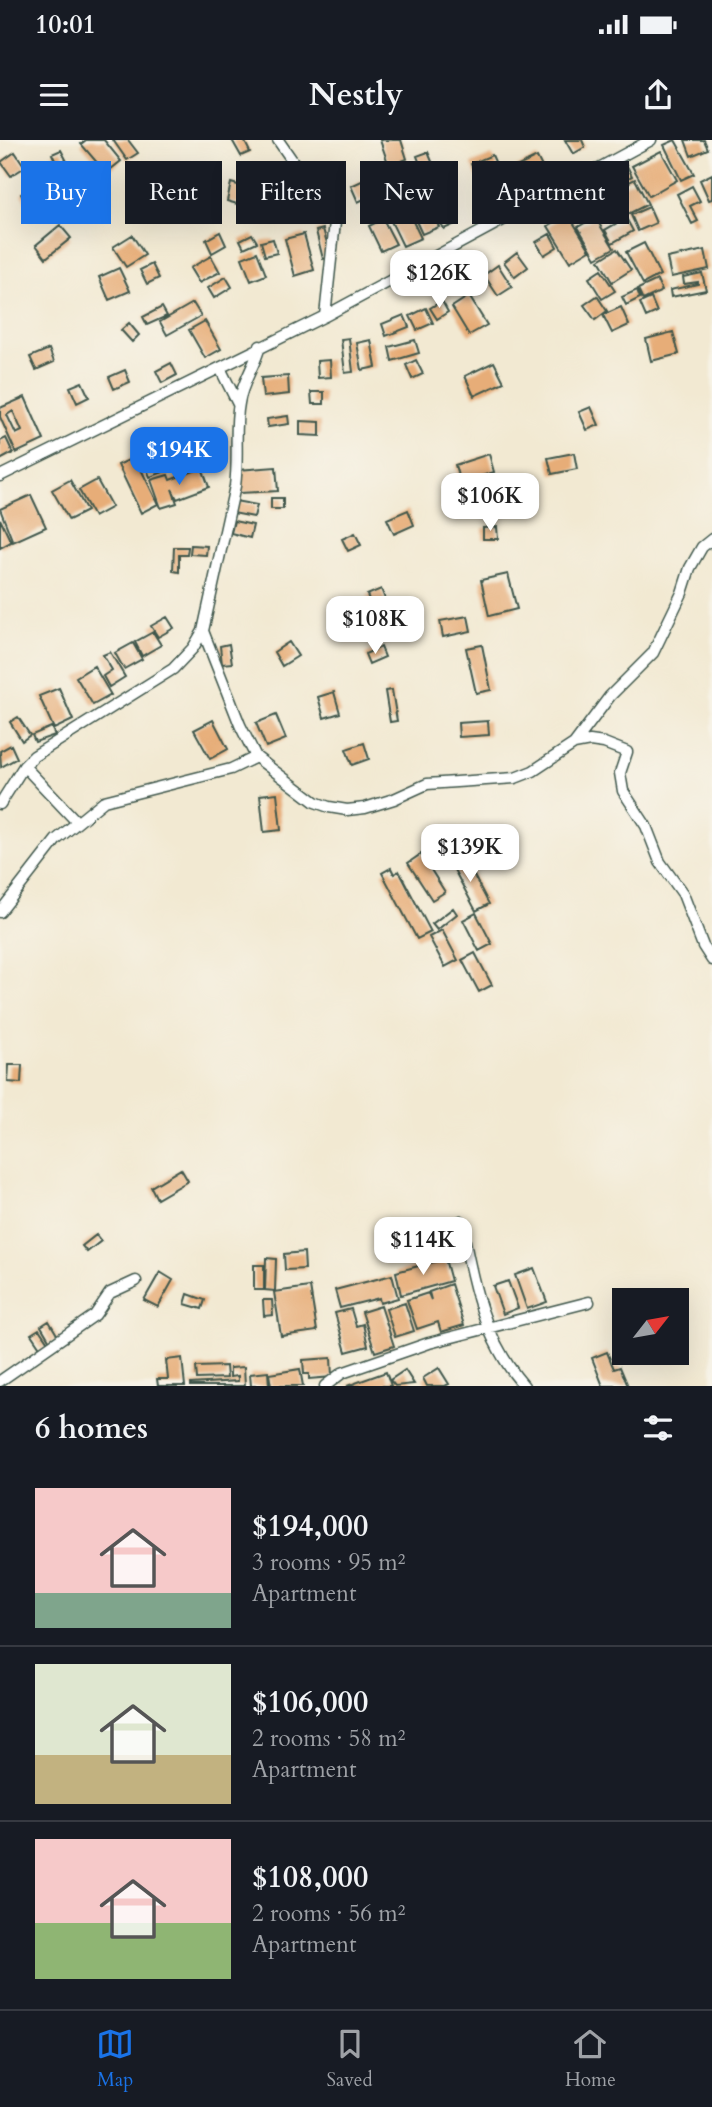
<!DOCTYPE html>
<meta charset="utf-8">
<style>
:root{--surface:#171b24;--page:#20242c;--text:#f1f3f6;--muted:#9ea1a6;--line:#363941;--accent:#1a73e8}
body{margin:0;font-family:Cardo,serif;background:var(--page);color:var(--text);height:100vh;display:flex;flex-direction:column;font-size:26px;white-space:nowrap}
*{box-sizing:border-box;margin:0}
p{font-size:23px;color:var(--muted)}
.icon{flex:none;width:38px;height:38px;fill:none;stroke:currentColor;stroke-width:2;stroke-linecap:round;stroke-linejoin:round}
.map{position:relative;height:1246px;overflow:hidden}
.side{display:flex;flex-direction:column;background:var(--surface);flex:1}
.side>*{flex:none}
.guide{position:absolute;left:21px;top:21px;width:670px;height:63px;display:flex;gap:14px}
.needle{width:46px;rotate:59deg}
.fabs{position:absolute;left:612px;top:1148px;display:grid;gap:14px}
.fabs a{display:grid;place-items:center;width:77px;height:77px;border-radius:0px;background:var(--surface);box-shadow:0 7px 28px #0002;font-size:35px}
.price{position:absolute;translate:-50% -60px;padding:0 16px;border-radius:14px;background:#fff;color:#222;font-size:23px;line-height:46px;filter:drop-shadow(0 2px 4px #0008)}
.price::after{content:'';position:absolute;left:50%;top:42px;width:21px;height:16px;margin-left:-10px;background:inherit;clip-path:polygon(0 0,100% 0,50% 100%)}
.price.active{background:var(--accent);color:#fff}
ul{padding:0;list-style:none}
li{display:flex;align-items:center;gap:21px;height:175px;padding:0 35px}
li+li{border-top:2px solid var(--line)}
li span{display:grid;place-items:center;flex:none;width:196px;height:140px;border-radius:0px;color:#555}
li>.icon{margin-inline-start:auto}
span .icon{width:84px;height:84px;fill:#fffc;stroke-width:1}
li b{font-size:30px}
h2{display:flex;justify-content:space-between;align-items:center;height:84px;padding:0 35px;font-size:30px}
.tag{padding:0 24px;border-radius:0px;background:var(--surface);box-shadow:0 7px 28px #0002;font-size:24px;line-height:63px}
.tag.active{background:var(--accent);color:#fff}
.status{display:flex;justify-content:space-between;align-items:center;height:49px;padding:0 35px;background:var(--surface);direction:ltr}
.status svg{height:19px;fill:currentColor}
header{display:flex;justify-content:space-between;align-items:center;height:91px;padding:0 35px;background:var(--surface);font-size:32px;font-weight:800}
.tabs{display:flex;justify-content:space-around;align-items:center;height:98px;border-top:2px solid var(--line);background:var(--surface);font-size:19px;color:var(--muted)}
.tabs a{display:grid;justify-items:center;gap:4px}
.tabs .active{color:var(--accent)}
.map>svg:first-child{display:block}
</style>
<div class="status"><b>10:01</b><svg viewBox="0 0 49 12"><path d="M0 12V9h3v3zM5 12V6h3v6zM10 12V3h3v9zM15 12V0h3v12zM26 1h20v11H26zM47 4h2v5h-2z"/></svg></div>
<header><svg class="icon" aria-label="menu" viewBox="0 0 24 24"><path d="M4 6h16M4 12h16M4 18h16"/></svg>Nestly<svg class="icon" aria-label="share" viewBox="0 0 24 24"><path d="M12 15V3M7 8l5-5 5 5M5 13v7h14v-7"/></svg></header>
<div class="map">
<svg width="712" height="1246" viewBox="0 0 712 1246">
<rect width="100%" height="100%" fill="#f7f3e8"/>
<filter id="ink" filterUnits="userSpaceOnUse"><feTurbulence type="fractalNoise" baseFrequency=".0143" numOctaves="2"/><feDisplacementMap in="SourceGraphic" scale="14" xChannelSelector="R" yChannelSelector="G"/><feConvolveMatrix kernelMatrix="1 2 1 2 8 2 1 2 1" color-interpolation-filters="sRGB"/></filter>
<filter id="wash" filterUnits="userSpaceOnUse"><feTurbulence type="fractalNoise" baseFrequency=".00686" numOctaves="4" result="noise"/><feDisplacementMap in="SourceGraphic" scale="28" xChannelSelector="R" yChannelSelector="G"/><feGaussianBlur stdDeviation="1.57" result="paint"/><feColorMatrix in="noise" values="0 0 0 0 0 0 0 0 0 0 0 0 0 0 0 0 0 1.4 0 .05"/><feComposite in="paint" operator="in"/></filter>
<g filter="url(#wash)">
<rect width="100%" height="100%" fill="#f2e9d2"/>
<g id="blocks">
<!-- building -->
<path fill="#e7ad78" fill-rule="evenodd" d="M86,0H104L121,21L106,33L81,4Z
M113,0H128L138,13L127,20Z
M232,0H244L250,12L241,16Z
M380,0H401L407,19L389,26Z
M565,0H582L585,7L573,14Z
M675,0L694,34L681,40L664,5Z
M685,0H704L708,9L691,16Z
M61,10L70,27L61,32L52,14Z
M661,11L677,40L649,56L632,26Z
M15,12L25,27L11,36L1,22Z
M428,12L433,24L422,29L417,16Z
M492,15L511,58L490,67L471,24Z
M537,17L543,29L523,39L529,52L516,59L504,38L518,31L516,27Z
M333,22L342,45L322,54L312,31Z
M625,22L632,36L610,48L603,34Z
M712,34V59L709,60L700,40Z
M595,36L600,43L565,65L560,57Z
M368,38L375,54L358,62L351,46Z
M635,39L648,64L626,75L613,50Z
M84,43L95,56L84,65L73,52Z
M231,43L248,48L244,66L227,61Z
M35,45L44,61L30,69L21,54Z
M414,45L421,56L407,64L401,52Z
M603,45L618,71L599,82L592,70L596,68L588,55Z
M692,46L700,61L690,66L698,81L692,84L677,54Z
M174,49L181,63L170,69L162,55Z
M397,53L403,65L387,73L381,61Z
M287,55L290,69L276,72L273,58Z
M585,56L593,68L575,80L567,67Z
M426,59L439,87L422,94L409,66Z
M406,67L421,98L403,106L388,75Z
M649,67L656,83L638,91L631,75Z
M445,69L453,85L444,89L436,74Z
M568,74L590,110L570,122L548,86Z
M595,77L614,108L596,118L578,87Z
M626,78L633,91L612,103L605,90Z
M383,79L396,104L381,111L369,86Z
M60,85L71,98L46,118L36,105Z
M323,89L331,117L323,119L316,91Z
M220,92L226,105L212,113L206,100Z
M252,94L257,102L244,108L240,100Z
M304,94L314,130L295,136L285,99Z
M550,94L557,107L544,115L536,102Z
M132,95L145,115L126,127L113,107Z
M273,99L277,113L265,116L261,102Z
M644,103L660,135L643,144L626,112Z
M617,109L631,130L612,142L599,120Z
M705,110L709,129L671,137L667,118Z
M257,112L266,135L251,141L242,118Z
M517,112L528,127L515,137L504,122Z
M211,116L220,132L199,143L190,128Z
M152,124L159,138L147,144L140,130Z
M498,125L512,147L498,156L484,135Z
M119,128L130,151L109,160L99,137Z
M601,130L615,151L602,159L589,138Z
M702,133L706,150L671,157L670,150L698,144V142L684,144L683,137Z
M226,137L232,147L214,158L208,148Z
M657,140L662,151L643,160L638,149Z
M637,150L640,158L626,165L622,157Z
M469,156L487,185L469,195L452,167Z
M597,156L607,171L595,180L584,165Z
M651,158L657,172L646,177L640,163Z
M442,161L448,172L437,179L430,168Z
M193,163L201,176L167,195L160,182Z
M162,167L167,176L147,185L143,177Z
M621,167L629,185L612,193L603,175Z
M426,168L433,183L417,190L410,176Z
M404,175L409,187L386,196L382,184Z
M205,181L221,209L205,218L189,190Z
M129,183L139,195L132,202L121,190Z
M673,192L679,214L651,221L646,199Z
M349,198L353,232L345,233L341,199Z
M371,200L376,227L362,230L357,203Z
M415,200L419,213L392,221L389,207Z
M49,209L54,222L36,230L30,217Z
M330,220L331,237L318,238L317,221Z
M416,220L423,234L412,239L406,225Z
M494,222L504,242L474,256L465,236Z
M171,223L177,235L162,243L156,231Z
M125,230L130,242L114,249L109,237Z
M288,236L289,254L263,257L261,238Z
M82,242L89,257L77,263L70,247Z
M311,252H324V264H312Z
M25,257L44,300L16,313L0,277V268ZM13,271L22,291L16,294L7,275Z
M591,267L599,285L587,290L579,272Z
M288,276L289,284L268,287L267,279Z
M300,281L320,282V296L300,295Z
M178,292L190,323L173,330L161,298Z
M218,295L225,308L211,316L204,303Z
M6,298L13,313L0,320V301Z
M163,313L169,330L150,337L144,321Z
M574,313L577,329L552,334L548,318Z
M489,314L494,332L460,343L455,325Z
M135,317L158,364L141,373L118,325Z
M276,327L278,351L239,353L238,330Z
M202,328L209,347L177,359L172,349L177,363L161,368L151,340L168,335L170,340Z
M70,340L87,371L69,380L52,350Z
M97,340L112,367L94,377L79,350Z
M31,355L46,387L13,402L0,369Z
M271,358H283V369H271Z
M235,361L257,365L254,377L233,373Z
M408,370L414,385L394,394L387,379Z
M0,379L11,402L0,408Z
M234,381L253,385L250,398L231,393Z
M497,387L498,399H483V388Z
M355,393L361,405L348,411L342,399Z
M191,405L207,406L206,415L190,414Z
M174,407H188L187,415H179V432L173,431Z
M508,434L517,469L489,476L481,440Z
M381,449L387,464L373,469L367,455Z
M468,476L471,491L443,497L440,481Z
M167,477L174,488L158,497L151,486Z
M153,492L161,505L142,516L135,502Z
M289,502L298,516L282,526L274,512Z
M133,503L142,519L124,529L115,513Z
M229,504L232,523L222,524L220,506Z
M482,505L491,550L476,553L466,508Z
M381,507L385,517L369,524L365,514Z
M110,512L125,537L109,547L103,536L112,530L103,515Z
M94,526L111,555L93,565L76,537Z
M59,548L73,580L54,589L39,556Z
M392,550L397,581L390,582L385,551Z
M334,552L340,573L324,578L318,557Z
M276,575L286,599L266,607L256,583Z
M18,577L30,595L22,601L10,582Z
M213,580L228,609L210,619L194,590Z
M488,581L489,595L459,597L458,583Z
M51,587L55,595L35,602L32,595Z
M364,603L369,619L352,625L346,609Z
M11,605L17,618L1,627L0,611Z
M277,653L281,690L264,692L260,655Z
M421,714L445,752L432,760L408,723Z
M464,717L489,764L476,771L451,724Z
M391,728L394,734L399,731L431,792L417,799L382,733Z
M453,768L457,774L437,790L432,784Z
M476,773L492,804L479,811L463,780Z
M442,790L458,820L445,827L429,797Z
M475,813L492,845L479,852L462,820Z
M9,925H22L21,943L8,942Z
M181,1029L188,1041L157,1059L151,1047Z
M96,1095L101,1101L87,1112L82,1106Z
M304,1112L305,1129L285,1130L284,1114Z
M266,1118L276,1119L275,1151L265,1150Z
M445,1119L451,1141L401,1155L396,1132Z
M254,1125H264V1150H254Z
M534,1128L547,1162L527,1169L515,1135Z
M160,1132L173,1140L158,1167L144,1160Z
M392,1135L398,1158L380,1163L379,1158L340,1168L335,1150Z
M508,1141L518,1168L503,1174L493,1146Z
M451,1144L464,1185L441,1192L438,1182L417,1189L407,1160L428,1153L431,1160L429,1152Z
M310,1147L317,1191L281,1196L274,1152Z
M188,1154L205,1160L202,1169L185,1164Z
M263,1160H272L273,1175L264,1176Z
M405,1163L414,1191L395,1197L386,1169Z
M381,1166L394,1206L375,1212L362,1172Z
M351,1169L356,1186L363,1184L368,1206L346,1212L335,1173Z
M49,1181L59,1198L51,1203L41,1186Z
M39,1189L49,1204L41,1209L31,1194Z
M607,1212L614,1229L620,1227L628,1246H603L592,1218Z
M182,1218L185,1246H158L157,1239H168L166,1220Z
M331,1218L332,1237L309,1239V1234H304L303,1220Z
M226,1226L227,1238L197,1239L196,1227Z
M244,1227L245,1246H191V1244L238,1241V1236L230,1237V1228Z
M439,1228L449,1244L445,1246H427L423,1238Z
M300,1229L303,1246H271L269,1234Z
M405,1230L414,1244L395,1246L390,1240Z
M268,1232L269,1246H251L250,1234Z
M386,1232L391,1246H347Z"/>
</g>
</g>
<g filter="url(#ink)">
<use href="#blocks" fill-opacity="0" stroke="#3f574c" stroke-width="2"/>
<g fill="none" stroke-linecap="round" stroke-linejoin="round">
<!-- minor casing -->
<g stroke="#3f574c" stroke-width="13">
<path id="minor" d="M278,0L335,82L325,176
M220,228L238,264
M0,336L325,176L651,0
M203,491L240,585L256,617L315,662L329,667L347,670L365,668L394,659L427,644L515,638L533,631L574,604L590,601L604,603L627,612L620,633L623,651L646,686L660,722L683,754L703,806L712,820
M574,604L610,556L653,513L682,453L690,428L702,407L712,399
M24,626L76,681
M0,664L24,626L34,616L173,529L193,508L203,491L235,346C239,318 234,289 239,263C242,242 255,226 260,206
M0,772L56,700L104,661L231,629L256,617
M461,1081C472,1141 483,1199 524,1246
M0,1241L95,1175L110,1153L136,1141
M325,1246L342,1233L429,1203L589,1162"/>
</g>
<!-- minor -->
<use href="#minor" stroke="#fff" stroke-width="10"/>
</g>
</g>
</svg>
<div class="fabs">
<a><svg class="needle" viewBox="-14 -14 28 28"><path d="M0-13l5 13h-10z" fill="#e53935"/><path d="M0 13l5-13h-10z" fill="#9ea1a6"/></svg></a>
</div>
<b class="price" style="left:439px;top:170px">$126K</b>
<b class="price active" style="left:179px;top:347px">$194K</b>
<b class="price" style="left:490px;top:393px">$106K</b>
<b class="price" style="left:375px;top:516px">$108K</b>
<b class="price" style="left:470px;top:744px">$139K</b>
<b class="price" style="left:423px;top:1137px">$114K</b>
<div class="guide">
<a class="tag active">Buy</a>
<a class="tag">Rent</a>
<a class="tag">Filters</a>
<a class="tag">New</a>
<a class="tag">Apartment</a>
</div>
</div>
<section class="side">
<h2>6 homes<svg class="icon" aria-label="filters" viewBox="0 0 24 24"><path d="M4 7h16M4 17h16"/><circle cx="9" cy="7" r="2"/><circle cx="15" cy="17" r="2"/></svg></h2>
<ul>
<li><span style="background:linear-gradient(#f6c9c9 75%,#7fa58c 0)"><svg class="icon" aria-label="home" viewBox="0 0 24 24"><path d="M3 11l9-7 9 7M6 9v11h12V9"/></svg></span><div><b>$194,000</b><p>3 rooms · 95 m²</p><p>Apartment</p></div></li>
<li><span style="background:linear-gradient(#dfe7d0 65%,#c2b280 0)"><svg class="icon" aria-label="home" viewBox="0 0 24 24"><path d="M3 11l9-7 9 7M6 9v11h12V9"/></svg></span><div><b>$106,000</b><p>2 rooms · 58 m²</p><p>Apartment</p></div></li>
<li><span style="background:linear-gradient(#f6c9c9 60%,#8fb573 0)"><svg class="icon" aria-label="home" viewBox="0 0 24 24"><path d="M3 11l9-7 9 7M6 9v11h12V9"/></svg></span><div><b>$108,000</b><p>2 rooms · 56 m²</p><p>Apartment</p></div></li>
</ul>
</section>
<nav class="tabs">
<a class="active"><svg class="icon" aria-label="map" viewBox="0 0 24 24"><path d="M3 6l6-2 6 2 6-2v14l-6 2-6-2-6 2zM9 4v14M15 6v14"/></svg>Map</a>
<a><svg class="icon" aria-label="saved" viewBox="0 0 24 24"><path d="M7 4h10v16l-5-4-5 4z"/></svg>Saved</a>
<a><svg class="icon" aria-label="home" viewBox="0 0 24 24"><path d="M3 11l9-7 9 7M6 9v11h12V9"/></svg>Home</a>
</nav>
